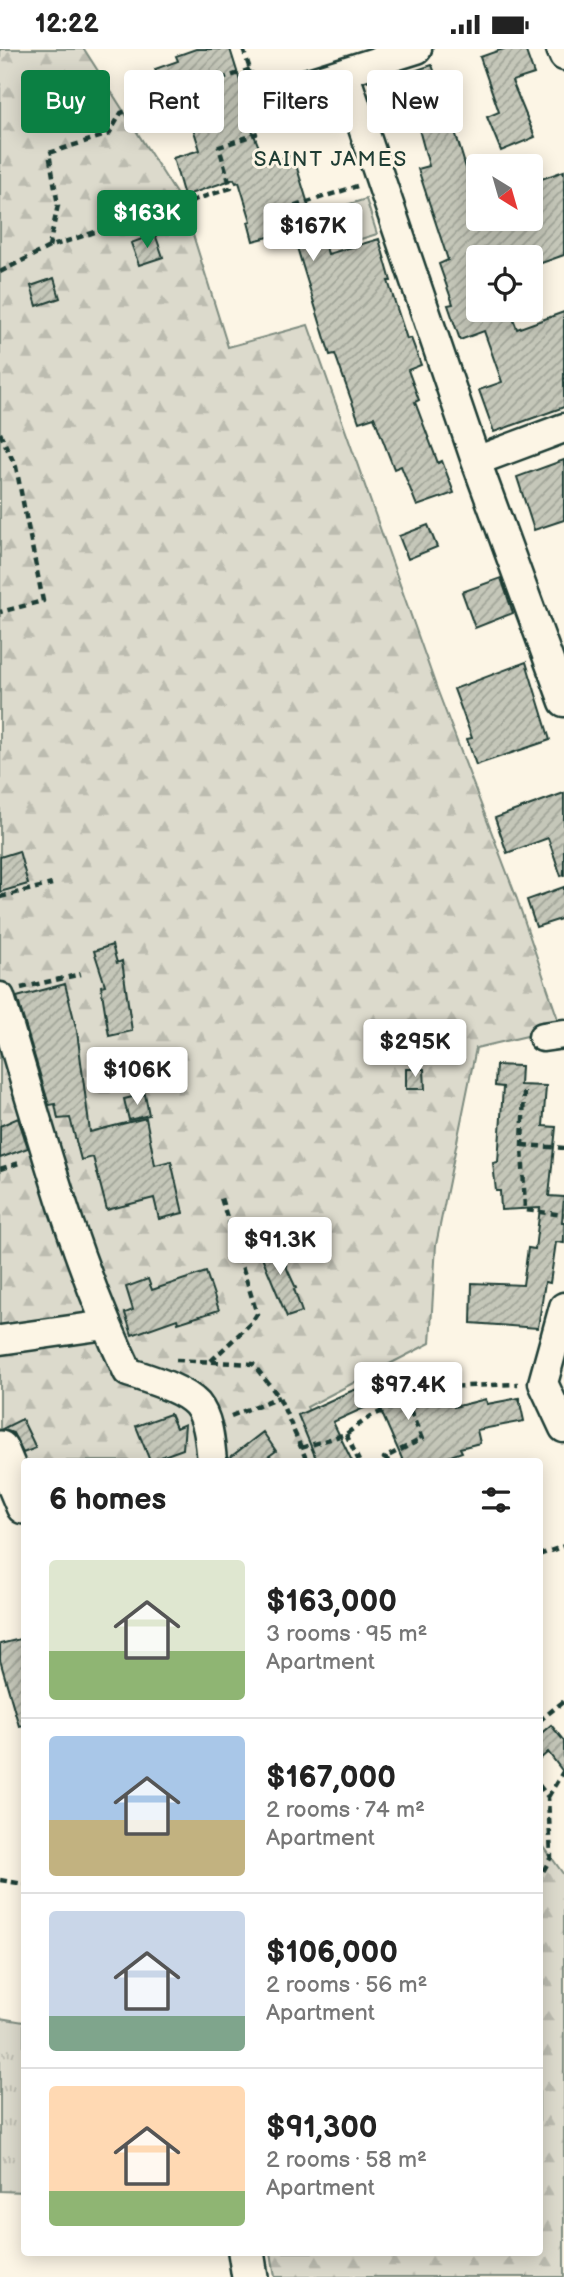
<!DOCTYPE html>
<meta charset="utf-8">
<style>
:root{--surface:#fff;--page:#f6f6f6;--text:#222;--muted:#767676;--line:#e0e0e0;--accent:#0b8043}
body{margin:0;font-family:"Balsamiq Sans",sans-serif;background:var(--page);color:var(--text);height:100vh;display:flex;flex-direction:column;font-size:26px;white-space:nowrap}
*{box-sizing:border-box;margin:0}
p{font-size:23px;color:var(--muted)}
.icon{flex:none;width:38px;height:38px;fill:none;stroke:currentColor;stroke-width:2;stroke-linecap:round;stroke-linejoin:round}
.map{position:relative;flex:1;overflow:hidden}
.drawer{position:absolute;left:21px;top:1409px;width:522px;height:798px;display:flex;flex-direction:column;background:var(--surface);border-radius:7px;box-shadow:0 4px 18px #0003}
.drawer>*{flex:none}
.guide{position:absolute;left:21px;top:21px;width:523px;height:63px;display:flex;gap:14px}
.needle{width:46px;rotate:143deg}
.buttons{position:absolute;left:466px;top:105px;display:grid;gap:14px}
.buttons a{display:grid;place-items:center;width:77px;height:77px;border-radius:7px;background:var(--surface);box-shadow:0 4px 18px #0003;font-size:35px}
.price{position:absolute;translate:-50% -60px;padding:0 16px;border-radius:7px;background:#fff;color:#222;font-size:23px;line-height:46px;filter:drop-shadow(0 2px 4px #0008)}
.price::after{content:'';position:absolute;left:50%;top:42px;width:21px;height:16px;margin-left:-10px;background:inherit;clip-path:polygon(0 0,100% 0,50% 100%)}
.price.selected{background:var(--accent);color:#fff}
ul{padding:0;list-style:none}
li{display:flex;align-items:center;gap:21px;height:175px;padding:0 28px}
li+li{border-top:2px solid var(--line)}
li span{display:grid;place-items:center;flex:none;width:196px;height:140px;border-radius:7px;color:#555}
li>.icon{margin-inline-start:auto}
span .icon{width:84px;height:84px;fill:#fffc;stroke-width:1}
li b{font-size:30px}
h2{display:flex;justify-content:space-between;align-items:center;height:84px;padding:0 28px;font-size:30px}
.chip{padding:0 24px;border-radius:7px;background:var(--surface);box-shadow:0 4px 18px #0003;font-size:24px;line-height:63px}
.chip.selected{background:var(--accent);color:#fff}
.status{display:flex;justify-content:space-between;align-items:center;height:49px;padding:0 35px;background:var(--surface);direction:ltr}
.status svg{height:19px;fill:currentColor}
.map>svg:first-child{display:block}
</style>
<div class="status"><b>12:22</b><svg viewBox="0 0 49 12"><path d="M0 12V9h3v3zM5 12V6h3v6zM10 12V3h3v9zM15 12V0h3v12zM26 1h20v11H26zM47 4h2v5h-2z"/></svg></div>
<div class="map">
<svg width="564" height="2228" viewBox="0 0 564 2228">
<defs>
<pattern id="grass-tufts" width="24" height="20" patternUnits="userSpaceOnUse" patternTransform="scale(1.75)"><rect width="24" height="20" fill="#dcdacc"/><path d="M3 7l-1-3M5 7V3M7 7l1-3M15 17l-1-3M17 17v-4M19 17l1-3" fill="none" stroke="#bcbcb0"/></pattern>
<pattern id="forest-firs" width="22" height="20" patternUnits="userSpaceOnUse" patternTransform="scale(1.75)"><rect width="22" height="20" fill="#dcdacc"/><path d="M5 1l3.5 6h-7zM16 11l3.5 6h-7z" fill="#bcbcb0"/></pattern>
<pattern id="building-hatch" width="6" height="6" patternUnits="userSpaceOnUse" patternTransform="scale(1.75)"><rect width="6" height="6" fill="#c5c7b9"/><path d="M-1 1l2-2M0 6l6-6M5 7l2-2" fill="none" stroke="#9fa397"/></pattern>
</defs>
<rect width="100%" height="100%" fill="#fcf5e5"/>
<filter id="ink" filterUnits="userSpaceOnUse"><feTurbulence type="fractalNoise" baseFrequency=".0143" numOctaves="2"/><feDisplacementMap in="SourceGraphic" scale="14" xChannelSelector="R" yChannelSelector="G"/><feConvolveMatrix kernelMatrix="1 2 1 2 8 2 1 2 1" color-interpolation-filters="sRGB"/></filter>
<g filter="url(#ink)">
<!-- grass -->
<path fill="url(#grass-tufts)" stroke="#7e8c80" stroke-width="2" d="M0,1969L24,1973V2143L0,2142Z"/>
<!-- forest -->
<path fill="url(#forest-firs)" stroke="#7e8c80" stroke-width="2" d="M0,0H84L184,157L228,298L308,276L437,640L517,850L561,979L476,999L436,1196L430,1294L307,1358L334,1412H24V1439L0,1387Z
M539,1791L564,1826V2228H275L271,2203H539Z"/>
<!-- pitch -->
<path fill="#dcdacc" stroke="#7e8c80" stroke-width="2" d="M366,150L377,185L335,198L324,163Z"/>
<!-- building -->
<path fill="url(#building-hatch)" stroke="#1f3d34" stroke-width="2" d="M196,0H230L245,48V50L241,52L265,114L293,106L312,168L317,167L328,205L379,190L391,232H388L407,290L411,289L421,316L408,321L419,351L415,353L438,414L442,412L454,444L417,457L401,417L394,420L374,368L359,373L335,305L330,306L292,182L253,192L248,173L251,172L239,133L236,134L234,130L184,147L173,109L200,101L179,35L163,41L155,20L178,12L176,7Z
M503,0H525L534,25L512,32L535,88L501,102L487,68L499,63L480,8Z
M432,16L451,69L478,159V170H530V134L564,122V206L536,216L534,208H478V261H510L517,280L564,263V358L494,383L479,341L502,333L484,282L460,291L448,256L453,255L439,215L448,211L418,120L429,117L414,62L388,69L378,34Z
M334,45L344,76L318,83L309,52Z
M155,185L163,208L139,216L131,194Z
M54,229L60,249L37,257L31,237Z
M564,411V471L534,481L517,428Z
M428,476L437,498L408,510L399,487Z
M501,529L513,564L475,579L462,543Z
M526,613L550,691L476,716L467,690L472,689L454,640Z
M564,744V826L561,827L548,789L507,804L495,769Z
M19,802L28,835L0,843V808Z
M564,838V869L536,878L527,851Z
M112,896L117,914L122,912L132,982L109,987L101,937L105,936L94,902Z
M65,935L77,982L90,1083L146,1069L155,1116L171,1112L183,1164L159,1170L154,1149L107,1161L93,1108L81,1111L70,1069L58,1070L55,1055L49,1056L17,948Z
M496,1016L521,1017L520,1036L546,1037L543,1077L556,1078L549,1147L564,1148L562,1173H564V1194L556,1193L550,1234L545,1233L538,1279L471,1274L472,1234L523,1236L528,1199L535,1200L540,1159L501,1161L500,1142H496L493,1114L498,1113L503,1038L495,1037Z
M406,1020H424L425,1040H406Z
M145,1045L149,1066L129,1071L124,1050Z
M18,1069L28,1099L0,1109V1077Z
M277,1190L288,1222L296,1239L294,1240L302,1263L287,1268L257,1196Z
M206,1223L219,1261L178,1274L177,1270L132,1286L125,1264L133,1261L126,1238L148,1230L152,1241Z
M411,1330L421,1356L450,1348L454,1358L486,1350L487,1355L519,1349L524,1372L477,1381L480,1394L460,1399L462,1403L437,1412H403L377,1353L333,1373L352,1412H317L298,1366L349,1343L379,1332L383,1341Z
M170,1365L176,1379L185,1375L183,1400L150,1412L136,1377Z
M22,1370L36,1399L23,1404L13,1384L2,1380Z
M263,1383L276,1402L262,1412H228V1410Z
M24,1589V1676L19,1677L0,1611V1595Z
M551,1676L564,1692V1724L548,1703L539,1711V1686Z"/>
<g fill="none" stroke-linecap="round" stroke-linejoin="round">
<!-- minor casing -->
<g stroke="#1f3d34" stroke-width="33">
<path id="minor" d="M561,0L564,7
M344,23L476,412L564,653
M261,49L417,0
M476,412L564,379
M0,948C38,1073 71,1204 128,1323C148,1330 182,1339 197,1355C209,1370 210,1394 212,1412
M543,988L564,985
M564,1258L543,1334L564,1379
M0,1291L106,1276"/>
</g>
<!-- major casing -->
<g stroke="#1f3d34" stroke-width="40">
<path id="major" d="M0,1400L24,1457
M246,2203L250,2228"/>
</g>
<!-- path -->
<path stroke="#1f3d34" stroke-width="4.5" stroke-dasharray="7 5" stroke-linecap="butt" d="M243,0L252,26
M283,161L357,137
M49,198L58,156L49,104L109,85L121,64L251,20
M0,223L49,198L231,139L219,98L256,85L252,73
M0,384L16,418L43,552L0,563
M0,848L52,835
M21,939L81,925
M524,1043L522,1096L525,1161L564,1166
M522,1096L564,1099
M0,1120L23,1113
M176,1311L253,1315L279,1348L307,1412
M211,1312L252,1273L257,1265L221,1149
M231,1367L279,1348
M346,1385L359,1412
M301,1399L346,1385L371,1367L442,1338L518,1335
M389,1412L384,1409L422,1390L407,1353
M539,1506L564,1497
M539,1672L564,1652
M539,1736L548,1748L551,1808L539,1830
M548,1748L564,1721
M0,1831L24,1835"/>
<!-- minor -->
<use href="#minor" stroke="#fcf5e5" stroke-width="28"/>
<!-- major -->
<use href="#major" stroke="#fcf5e5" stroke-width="35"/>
</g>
</g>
<g text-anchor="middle" stroke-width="6" stroke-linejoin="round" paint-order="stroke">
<!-- neighbourhood labels -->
<g font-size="21" letter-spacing="2" fill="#1f3d34" stroke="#fcf5e5">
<text x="331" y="117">SAINT JAMES</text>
</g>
</g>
</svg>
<div class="buttons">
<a><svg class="needle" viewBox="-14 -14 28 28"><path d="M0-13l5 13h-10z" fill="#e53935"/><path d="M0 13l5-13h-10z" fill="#767676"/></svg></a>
<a><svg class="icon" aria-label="locate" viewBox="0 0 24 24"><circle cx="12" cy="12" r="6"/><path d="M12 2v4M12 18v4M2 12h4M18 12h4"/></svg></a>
</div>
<b class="price selected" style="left:147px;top:201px">$163K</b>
<b class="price" style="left:313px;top:214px">$167K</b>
<b class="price" style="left:415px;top:1030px">$295K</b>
<b class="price" style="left:137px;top:1058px">$106K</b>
<b class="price" style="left:280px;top:1228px">$91.3K</b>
<b class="price" style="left:408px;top:1373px">$97.4K</b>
<div class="guide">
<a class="chip selected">Buy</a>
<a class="chip">Rent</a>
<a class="chip">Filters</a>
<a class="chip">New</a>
</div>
<section class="drawer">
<h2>6 homes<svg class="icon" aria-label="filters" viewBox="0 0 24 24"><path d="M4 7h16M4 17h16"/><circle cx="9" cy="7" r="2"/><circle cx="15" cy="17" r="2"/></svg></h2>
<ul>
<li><span style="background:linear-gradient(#dfe7d0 65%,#8fb573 0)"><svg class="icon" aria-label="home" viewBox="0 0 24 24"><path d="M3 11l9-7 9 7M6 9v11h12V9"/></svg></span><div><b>$163,000</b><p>3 rooms · 95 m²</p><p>Apartment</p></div></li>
<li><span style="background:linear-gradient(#a9c7e8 60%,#c2b280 0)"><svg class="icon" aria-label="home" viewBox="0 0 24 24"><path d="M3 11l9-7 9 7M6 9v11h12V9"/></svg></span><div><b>$167,000</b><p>2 rooms · 74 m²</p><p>Apartment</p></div></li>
<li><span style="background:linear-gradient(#c9d6e8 75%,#7fa58c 0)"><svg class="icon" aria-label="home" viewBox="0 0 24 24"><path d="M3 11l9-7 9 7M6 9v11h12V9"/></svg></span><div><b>$106,000</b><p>2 rooms · 56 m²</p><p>Apartment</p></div></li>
<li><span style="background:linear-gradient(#ffd9b3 75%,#8fb573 0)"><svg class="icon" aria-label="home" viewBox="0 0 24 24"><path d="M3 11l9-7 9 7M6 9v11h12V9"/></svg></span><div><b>$91,300</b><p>2 rooms · 58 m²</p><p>Apartment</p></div></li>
</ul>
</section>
</div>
